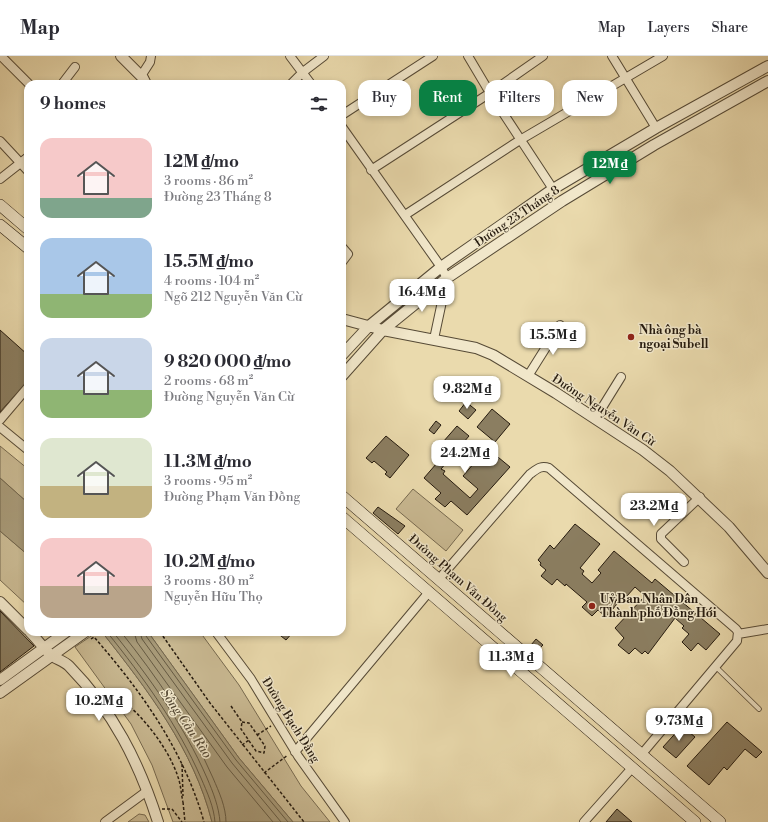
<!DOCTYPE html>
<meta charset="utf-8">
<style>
:root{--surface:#fff;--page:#f2f2f3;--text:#2b2b33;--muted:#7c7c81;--line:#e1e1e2;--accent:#0b8043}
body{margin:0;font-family:"Libre Bodoni",serif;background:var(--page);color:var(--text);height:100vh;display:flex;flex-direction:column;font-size:15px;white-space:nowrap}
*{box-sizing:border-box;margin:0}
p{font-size:13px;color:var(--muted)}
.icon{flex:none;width:22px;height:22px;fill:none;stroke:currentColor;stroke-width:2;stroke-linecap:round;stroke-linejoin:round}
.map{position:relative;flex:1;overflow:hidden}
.panel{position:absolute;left:24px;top:24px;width:322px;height:556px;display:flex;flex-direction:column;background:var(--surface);border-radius:12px;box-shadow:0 2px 6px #0003}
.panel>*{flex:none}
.hud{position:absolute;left:358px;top:24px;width:350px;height:36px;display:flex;gap:8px}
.price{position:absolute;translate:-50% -34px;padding:0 9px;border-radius:8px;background:#fff;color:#222;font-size:13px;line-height:26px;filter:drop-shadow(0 1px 2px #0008)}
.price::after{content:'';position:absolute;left:50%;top:24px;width:12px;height:9px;margin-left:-6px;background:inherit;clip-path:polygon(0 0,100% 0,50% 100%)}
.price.active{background:var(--accent);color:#fff}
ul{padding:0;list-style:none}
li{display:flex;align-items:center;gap:12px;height:100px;padding:0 16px}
li span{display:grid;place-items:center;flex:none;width:112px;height:80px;border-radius:12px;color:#555}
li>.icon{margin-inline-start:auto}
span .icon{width:48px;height:48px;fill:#fffc;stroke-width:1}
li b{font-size:17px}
h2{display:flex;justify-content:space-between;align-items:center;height:48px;padding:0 16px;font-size:17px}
.pill{padding:0 14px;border-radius:12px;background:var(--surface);box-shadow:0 2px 6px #0003;font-size:14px;line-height:36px}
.pill.active{background:var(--accent);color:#fff}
header{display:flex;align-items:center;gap:24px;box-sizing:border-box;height:56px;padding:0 20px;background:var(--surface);border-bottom:1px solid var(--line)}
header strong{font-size:19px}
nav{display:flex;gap:22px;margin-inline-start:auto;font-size:14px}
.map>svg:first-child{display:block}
</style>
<header>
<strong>Map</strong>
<nav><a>Map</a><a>Layers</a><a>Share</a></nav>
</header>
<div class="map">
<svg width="768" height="766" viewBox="0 0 768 766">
<rect width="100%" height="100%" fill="#eadaad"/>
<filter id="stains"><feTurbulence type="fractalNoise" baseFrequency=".005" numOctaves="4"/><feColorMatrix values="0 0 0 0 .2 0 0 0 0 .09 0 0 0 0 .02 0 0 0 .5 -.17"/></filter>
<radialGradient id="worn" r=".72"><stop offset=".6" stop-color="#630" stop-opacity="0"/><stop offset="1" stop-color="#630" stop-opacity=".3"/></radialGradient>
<!-- green -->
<path fill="#c9b992" stroke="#776a50" d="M0,390L28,413V447L0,422Z
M413,433L463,474L446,495L396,453Z
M0,475L28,499V550L0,524Z
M97,576H102C147,633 194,694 212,766H173L152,709L131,668L75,591Z
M148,576H200L239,629L301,730L330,766H293L239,702Z
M139,758L145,759L149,766H128Z"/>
<!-- water -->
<path fill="#a79977" stroke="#73664d" d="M0,422L28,447V499L0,475Z
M102,576H148L239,702L293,766H212C194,694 147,633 102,576Z"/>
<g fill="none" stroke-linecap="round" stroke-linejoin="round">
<!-- shore -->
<path stroke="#665a42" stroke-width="1" d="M107,576C143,621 178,669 201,722C207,736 214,751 215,766
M113,576C149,621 184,669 207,722C213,736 219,751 220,766
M121,576C157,621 190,669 213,722C219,736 226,751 226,766
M134,576L137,586L227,711L273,766
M140,576L142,583L232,707L281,766
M145,576L146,580L236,704L288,766"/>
</g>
<!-- building -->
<path fill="#8b7e61" stroke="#251a0e" d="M0,274L28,299V325L0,356Z
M466,346L476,354L468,363L459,355Z
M492,353L510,368L495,386L477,371Z
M436,365L441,369L434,378L429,374Z
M457,370L469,380L441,413L445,415L443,418L470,442L478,433L463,420L487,392L510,411L467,459L451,445L445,451L435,443L441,437L424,422L443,400L436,394Z
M386,380L409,399L390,422L385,418L387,416L374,405L372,407L366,402Z
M378,451L405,470L398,478L373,457Z
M575,468L600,488L580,512L584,515L582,518L592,527L601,517L598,514L614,495L652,527L655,523L720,578L706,594L698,587L691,595L682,586L689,578L682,572L684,570L675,562L648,598L645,595L642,598L635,592L629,598L618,589L624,582L615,572L645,540L635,531L627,540L623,537L615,546L617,548L606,561L598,554L592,560L582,551L587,546L566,528L565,530L557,523L552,529L541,520L546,514L540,509L541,507L538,504L550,489L554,493Z
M0,555L34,590L0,616Z
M276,576H293L286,584Z
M536,583L543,589L537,595L531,589Z
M727,666L762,696L756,702L745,693L727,714L724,711L709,729L687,710Z
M682,670L695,681L676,702L663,691Z
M617,753L632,766H606Z"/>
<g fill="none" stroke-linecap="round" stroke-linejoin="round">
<!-- service casing -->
<g stroke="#564a36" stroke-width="5.5">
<path id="service" d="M716,611L759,653"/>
</g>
<!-- minor casing -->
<g stroke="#564a36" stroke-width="10">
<path id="minor" d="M290,0L311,28
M468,0L490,37L553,133
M612,0L656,72
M2,1L29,28
M141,20L150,6L151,0
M62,28L75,11
M291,28L303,16L324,0
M342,59L433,0
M342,71L441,211L447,222L434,283
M0,85L28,115
M371,114L490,37L543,0
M0,123L28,101
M405,159L520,84L663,0
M342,191L348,198L342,206
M528,320L560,269
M595,363L621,321
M0,364L28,331
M0,371L28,394
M684,506L661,483V478L700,441
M439,523L530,418C537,413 541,409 549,412L736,573L738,576L737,585L641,699
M216,576L251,623L298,700L345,766
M738,578L768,573
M295,696L429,536
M105,766L147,735
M584,766L632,712"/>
</g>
<!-- tertiary casing -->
<g stroke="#564a36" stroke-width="12">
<path id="tertiary" d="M121,0L143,22L146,28
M342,263L383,274L476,292L493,299L556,337L643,394L670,415L729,471L768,517
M342,299L369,270L441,211L553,133L656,72L768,10
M342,320L383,274L447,222L562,145L654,89L768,25
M0,546L28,574
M30,576C37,583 43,592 51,599C56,603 64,605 69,610C113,655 139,706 158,766
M0,624L66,576
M0,637L85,576"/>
</g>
<!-- secondary casing -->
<g stroke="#251a0e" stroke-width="12">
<path id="secondary" d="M0,149L28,173
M0,169L28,192
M342,440L720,766
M342,461L695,766"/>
</g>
<!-- path -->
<path stroke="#251a0e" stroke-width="1.5" stroke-dasharray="3 2" stroke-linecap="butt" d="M160,576L210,647L304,766
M91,583L94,581C142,636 184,695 204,766
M100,633C132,642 168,690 178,721C181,729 181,738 183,746
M231,650L242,666
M242,666L249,667L265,690L264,697L256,695L241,673Z
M257,679L271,670
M242,689L249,684
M182,708L183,740
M264,717L288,699
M183,746L185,766
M162,753H172L182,766"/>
<!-- service -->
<use href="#service" stroke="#f1e7ca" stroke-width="4"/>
<!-- minor -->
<use href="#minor" stroke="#f1e7ca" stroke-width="8"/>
<!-- tertiary -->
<use href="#tertiary" stroke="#f1e7ca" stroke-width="10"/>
<!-- secondary -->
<use href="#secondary" stroke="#f1e7ca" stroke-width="11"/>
</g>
<!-- markers -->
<g fill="#8f2418" stroke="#f1e7ca" stroke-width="1.5">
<circle cx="631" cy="281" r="4"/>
<circle cx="592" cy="550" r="4"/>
</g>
<g text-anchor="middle" stroke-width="3" stroke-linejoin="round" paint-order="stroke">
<!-- street labels -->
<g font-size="12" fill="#251a0e" stroke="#f1e7ca">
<text transform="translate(517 160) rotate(-34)" y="4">Đường 23 Tháng 8</text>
<text transform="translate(604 354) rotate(33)" y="4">Đường Nguyễn Văn Cừ</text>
<text transform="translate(458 522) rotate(41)" y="4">Đường Phạm Văn Đồng</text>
<text transform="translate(291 664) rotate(58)" y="4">Đường Bạch Đằng</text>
</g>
<!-- poi labels -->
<g font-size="12" font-weight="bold" fill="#251a0e" stroke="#f1e7ca" text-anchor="start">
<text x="639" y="278">Nhà ông bà<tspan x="639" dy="14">ngoại Subell</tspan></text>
<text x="600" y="547">Uỷ Ban Nhân Dân<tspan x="600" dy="14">Thành phố Đồng Hới</tspan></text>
</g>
<!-- water labels -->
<g font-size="13" font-style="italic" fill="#594d38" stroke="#f1e7ca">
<text transform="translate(187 667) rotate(56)" y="5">Sông Cầu Rào</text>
</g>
</g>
<rect width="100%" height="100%" filter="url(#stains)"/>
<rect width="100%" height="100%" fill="url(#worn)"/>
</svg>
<b class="price active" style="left:610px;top:129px">12M ₫</b>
<b class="price" style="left:422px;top:257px">16.4M ₫</b>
<b class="price" style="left:553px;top:300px">15.5M ₫</b>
<b class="price" style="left:467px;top:354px">9.82M ₫</b>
<b class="price" style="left:465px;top:418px">24.2M ₫</b>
<b class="price" style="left:654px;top:471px">23.2M ₫</b>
<b class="price" style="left:511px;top:622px">11.3M ₫</b>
<b class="price" style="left:99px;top:666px">10.2M ₫</b>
<b class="price" style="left:679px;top:686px">9.73M ₫</b>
<div class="hud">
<a class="pill">Buy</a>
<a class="pill active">Rent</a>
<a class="pill">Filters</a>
<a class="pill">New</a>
</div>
<section class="panel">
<h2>9 homes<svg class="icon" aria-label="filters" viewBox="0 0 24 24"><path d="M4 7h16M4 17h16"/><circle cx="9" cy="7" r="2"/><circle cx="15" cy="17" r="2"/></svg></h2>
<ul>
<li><span style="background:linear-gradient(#f6c9c9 75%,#7fa58c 0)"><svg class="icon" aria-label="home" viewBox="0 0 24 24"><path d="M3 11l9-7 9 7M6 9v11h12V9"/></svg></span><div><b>12M ₫/mo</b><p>3 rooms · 86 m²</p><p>Đường 23 Tháng 8</p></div></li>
<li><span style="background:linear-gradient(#a9c7e8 70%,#8fb573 0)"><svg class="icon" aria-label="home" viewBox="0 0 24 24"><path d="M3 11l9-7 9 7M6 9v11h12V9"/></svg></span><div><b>15.5M ₫/mo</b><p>4 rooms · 104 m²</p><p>Ngõ 212 Nguyễn Văn Cừ</p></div></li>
<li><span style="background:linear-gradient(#c9d6e8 65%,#8fb573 0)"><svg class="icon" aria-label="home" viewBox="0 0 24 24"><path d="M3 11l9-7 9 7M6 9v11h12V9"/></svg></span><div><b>9 820 000 ₫/mo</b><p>2 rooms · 68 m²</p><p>Đường Nguyễn Văn Cừ</p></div></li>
<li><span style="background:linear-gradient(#dfe7d0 60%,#c2b280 0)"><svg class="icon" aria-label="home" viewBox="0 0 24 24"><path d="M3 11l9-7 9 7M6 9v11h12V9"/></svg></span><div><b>11.3M ₫/mo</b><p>3 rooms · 95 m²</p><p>Đường Phạm Văn Đồng</p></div></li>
<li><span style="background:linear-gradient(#f6c9c9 60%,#b9a48a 0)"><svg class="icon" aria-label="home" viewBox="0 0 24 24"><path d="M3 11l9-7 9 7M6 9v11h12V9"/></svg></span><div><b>10.2M ₫/mo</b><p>3 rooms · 80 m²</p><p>Nguyễn Hữu Thọ</p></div></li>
</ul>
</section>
</div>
